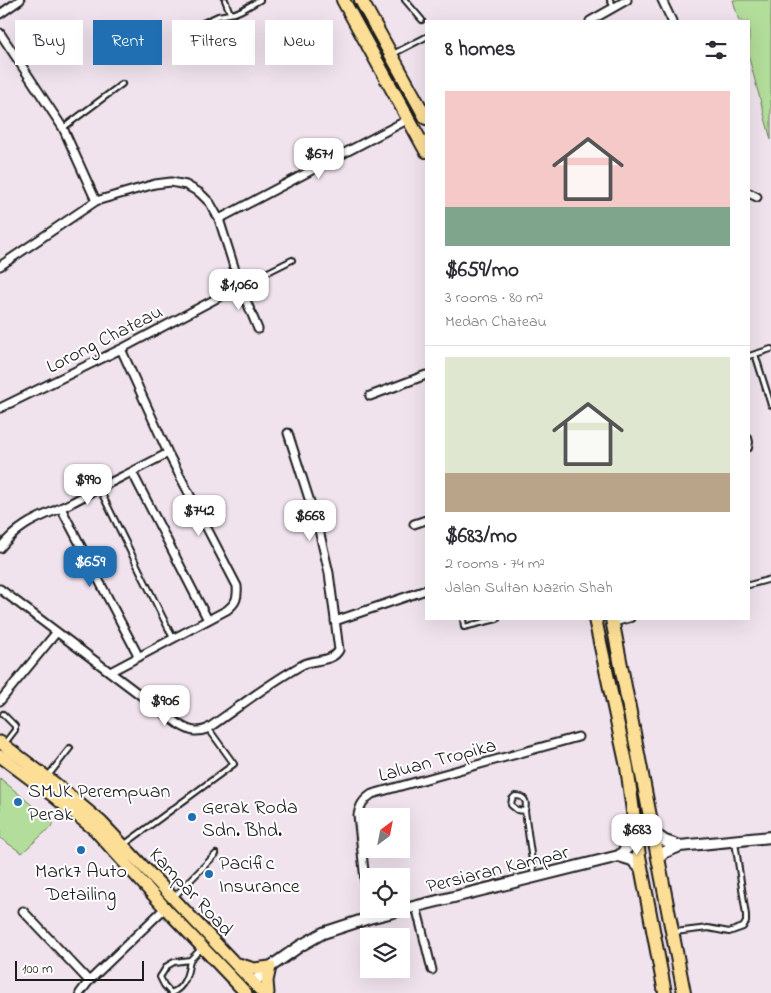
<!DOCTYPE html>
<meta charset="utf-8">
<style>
:root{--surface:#fff;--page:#f2f2f3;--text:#2b2b33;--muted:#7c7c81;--line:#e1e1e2;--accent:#1f6fb2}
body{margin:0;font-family:"Indie Flower",sans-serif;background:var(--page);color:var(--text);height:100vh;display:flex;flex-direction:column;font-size:19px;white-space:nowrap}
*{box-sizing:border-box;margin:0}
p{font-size:16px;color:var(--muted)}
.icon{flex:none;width:28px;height:28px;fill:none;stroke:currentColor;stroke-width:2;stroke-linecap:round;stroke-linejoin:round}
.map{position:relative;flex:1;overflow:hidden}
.sheet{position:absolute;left:425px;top:20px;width:325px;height:600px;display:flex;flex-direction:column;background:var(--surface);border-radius:0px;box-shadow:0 5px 20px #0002}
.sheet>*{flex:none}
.top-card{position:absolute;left:15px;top:20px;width:335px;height:45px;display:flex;gap:10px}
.needle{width:32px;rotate:32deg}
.tools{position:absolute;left:360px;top:808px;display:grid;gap:10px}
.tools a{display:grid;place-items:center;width:50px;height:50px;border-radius:0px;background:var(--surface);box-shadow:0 5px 20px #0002;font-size:25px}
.scale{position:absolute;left:15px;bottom:12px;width:129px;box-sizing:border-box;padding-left:5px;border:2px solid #1c1c1c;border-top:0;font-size:14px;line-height:18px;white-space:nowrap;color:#1c1c1c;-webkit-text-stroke:4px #fff;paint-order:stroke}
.price{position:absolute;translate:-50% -42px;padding:0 11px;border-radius:10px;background:#fff;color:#222;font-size:16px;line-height:32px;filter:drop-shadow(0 1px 2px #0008)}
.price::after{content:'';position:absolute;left:50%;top:30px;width:15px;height:11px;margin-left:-8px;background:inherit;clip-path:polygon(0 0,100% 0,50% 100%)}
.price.active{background:var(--accent);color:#fff}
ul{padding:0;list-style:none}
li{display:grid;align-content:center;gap:10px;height:265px;padding:0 20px}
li+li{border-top:1px solid var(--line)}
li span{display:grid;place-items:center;height:155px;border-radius:0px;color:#555}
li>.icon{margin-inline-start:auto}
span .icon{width:90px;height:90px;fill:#fffc;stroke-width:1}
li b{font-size:21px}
h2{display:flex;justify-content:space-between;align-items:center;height:60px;padding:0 20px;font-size:21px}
.chip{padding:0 18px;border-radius:0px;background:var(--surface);box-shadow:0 5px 20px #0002;font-size:18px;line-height:45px}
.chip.active{background:var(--accent);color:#fff}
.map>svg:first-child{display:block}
</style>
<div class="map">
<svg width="771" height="993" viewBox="0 0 771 993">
<rect width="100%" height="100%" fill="#f0e3ee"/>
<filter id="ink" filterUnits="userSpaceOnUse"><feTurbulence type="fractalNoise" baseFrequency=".02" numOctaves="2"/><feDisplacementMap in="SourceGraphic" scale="10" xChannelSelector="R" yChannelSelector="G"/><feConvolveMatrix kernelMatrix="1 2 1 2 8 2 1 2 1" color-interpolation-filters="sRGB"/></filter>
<g filter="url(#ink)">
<!-- green -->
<path fill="#b3dd9a" stroke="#687c5b" d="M733,0H771V140L749,58V21H739Z
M0,778L54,824L22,853L0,838Z"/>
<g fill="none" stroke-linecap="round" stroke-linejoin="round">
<!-- lane casing -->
<g stroke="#1c1c1c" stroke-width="8">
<path id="lane" d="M225,0L230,13
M405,0L422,20
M610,0L614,7
M177,35L218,16L235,13L242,10L260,0
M393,54L426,37
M63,128L122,84
M240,286L292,260
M755,354L771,405
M749,356L771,349
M749,438L750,442L749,448
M99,488L173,638
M749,585L771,579
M463,619L464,627L497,619
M616,623L631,619
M3,714L15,726V730L5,743
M48,776L70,748
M525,811L517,810L511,805L512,799L515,796C526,796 527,802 525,811L534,875
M125,844L234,764L208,728
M174,897L216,854
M675,932L708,928L729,932L743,927L746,922V915L735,842
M190,960C188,973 185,988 171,993L164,985L160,977L167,966L174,962L190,960L201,949"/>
</g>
<!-- street casing -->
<g stroke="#1c1c1c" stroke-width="11">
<path id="street" d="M662,0L672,21
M0,14L20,0
M590,21L627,0
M0,33L63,128L96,201
M749,193L757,197
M219,219L409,119
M0,266L96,201L155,184L171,182L186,185L200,193L210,203L219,219L240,286L121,349L0,408
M240,286L258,329
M370,396L426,375
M132,472L208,620
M61,508L139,657
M414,524L426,520
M0,548C23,520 41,518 71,503C103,486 136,470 168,453
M0,589L180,725C190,731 196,733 207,729C239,707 270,682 304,664C315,659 333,662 339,650L329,573L319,530L288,433
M335,621L426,590
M110,672L227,610C236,603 238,598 237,586L168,453L121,349
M0,701L56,633
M416,906L432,970
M23,911L89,981
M369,918L358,815C360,805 363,800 372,794L578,737
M80,993L89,981L165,908"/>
</g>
<!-- secondary casing -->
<g stroke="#1c1c1c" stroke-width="14">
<path id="secondary" d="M655,834L665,841L680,846
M619,856L632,860L642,870
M659,858L665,852L680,846L771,837
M253,983L270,967L300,946L323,933L369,918L619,856L637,838"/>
</g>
<!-- primary casing -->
<g stroke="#1c1c1c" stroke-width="15">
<path id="primary" d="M0,742L57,785L101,822L263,993
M0,756L52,795L95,830L165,908L246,993
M235,963L254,969L270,967
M268,993L267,981L270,967"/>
</g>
<!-- highway casing -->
<g stroke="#1c1c1c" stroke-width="16">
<path id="highway" d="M343,0L426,151
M361,0L426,118
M595,619L627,767L639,856L665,993
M612,619L684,993"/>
</g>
<!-- lane -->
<use href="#lane" stroke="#fff" stroke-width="4"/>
<!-- street -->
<use href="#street" stroke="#fff" stroke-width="7"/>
<!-- secondary -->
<use href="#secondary" stroke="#fff" stroke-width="10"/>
<!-- primary -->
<use href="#primary" stroke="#fcde96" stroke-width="11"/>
<!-- highway -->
<use href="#highway" stroke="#fcde96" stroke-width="12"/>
</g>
</g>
<!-- markers -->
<g fill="#1f6fb2" stroke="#fff" stroke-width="2">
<circle cx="18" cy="802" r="5"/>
<circle cx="192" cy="817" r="5"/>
<circle cx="81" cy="850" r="5"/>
<circle cx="209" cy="874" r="5"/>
</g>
<g text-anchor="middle" stroke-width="4" stroke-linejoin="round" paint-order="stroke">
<!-- street labels -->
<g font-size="20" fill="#1c1c1c" stroke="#fff">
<text transform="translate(104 338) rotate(-27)" y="7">Lorong Chateau</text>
<text transform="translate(437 759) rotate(-15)" y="7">Laluan Tropika</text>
<text transform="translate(497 868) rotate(-14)" y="7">Persiaran Kampar</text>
<text transform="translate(192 891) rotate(47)" y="7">Kampar Road</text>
</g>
<!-- poi labels -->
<g font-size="20" fill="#1c1c1c" stroke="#fff" text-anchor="start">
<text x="28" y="797">SMJK Perempuan<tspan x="28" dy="23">Perak</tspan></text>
<text x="202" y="813">Gerak Roda<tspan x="202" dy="23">Sdn. Bhd.</tspan></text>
<text x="219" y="869">Pacific<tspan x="219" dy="23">Insurance</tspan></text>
<text x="81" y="877" text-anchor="middle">Mark7 Auto<tspan x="81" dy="23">Detailing</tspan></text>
</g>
</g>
</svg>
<div class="tools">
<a><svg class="needle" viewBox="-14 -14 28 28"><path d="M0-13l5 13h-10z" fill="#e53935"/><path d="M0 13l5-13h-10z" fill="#7c7c81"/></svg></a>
<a><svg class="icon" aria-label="locate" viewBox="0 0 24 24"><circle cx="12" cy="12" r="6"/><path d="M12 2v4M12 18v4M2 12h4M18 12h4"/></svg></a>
<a><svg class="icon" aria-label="layers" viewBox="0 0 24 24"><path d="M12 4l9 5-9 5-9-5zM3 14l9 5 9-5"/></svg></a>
</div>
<div class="scale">100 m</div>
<b class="price" style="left:319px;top:180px">$671</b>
<b class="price" style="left:239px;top:311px">$1,060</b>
<b class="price" style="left:88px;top:506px">$990</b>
<b class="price" style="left:199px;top:537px">$742</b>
<b class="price" style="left:310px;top:542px">$668</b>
<b class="price active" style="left:90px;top:588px">$659</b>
<b class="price" style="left:165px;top:727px">$906</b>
<b class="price" style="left:637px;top:856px">$683</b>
<div class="top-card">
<a class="chip">Buy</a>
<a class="chip active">Rent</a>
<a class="chip">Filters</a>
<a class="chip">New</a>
</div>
<section class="sheet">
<h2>8 homes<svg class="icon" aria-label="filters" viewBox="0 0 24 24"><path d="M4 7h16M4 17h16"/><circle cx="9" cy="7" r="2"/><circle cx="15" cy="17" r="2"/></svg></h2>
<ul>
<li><span style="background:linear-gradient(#f6c9c9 75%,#7fa58c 0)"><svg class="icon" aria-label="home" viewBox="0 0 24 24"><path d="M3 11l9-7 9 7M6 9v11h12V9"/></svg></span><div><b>$659/mo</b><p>3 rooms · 80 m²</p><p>Medan Chateau</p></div></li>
<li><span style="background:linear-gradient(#dfe7d0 75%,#b9a48a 0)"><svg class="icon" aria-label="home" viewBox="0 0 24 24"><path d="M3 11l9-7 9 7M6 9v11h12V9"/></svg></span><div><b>$683/mo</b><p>2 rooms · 74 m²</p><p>Jalan Sultan Nazrin Shah</p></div></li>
</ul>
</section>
</div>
